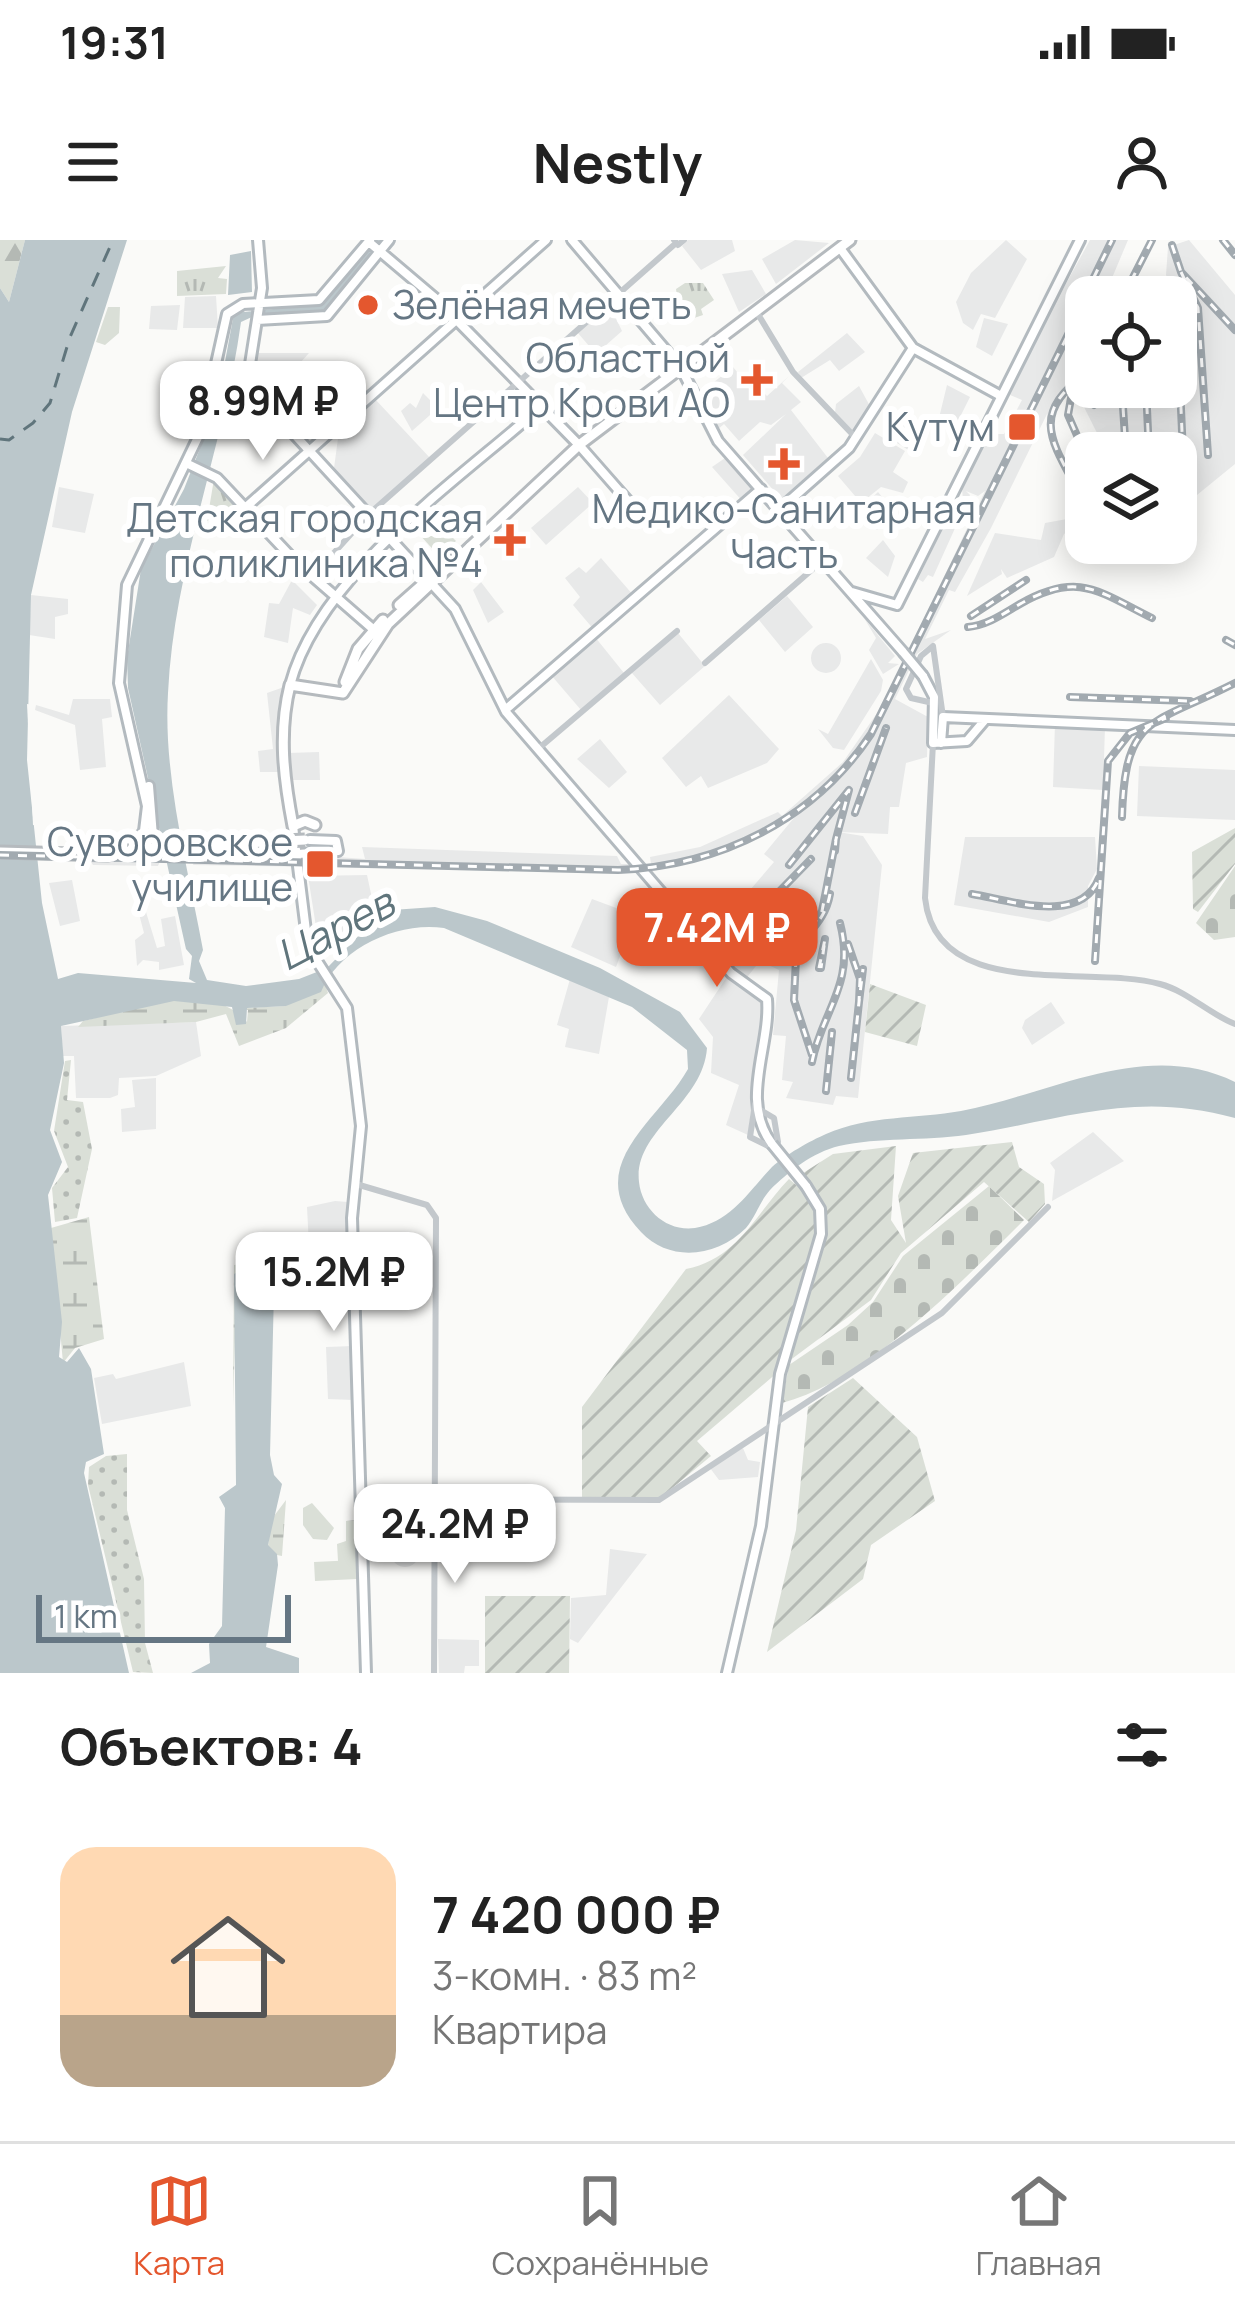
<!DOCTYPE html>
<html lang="ru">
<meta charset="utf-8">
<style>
:root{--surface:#fff;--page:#f2f2f2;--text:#222;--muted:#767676;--line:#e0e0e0;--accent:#e4572e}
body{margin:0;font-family:Manrope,sans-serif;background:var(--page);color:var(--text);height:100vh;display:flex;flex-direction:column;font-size:45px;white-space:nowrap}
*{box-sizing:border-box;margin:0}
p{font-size:39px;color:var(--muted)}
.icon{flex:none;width:66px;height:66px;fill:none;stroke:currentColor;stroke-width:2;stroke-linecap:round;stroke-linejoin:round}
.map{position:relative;height:1433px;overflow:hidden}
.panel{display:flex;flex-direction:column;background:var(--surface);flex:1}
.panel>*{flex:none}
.tools{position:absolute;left:1065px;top:36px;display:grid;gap:24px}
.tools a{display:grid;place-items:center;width:132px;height:132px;border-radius:24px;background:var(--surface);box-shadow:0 6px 30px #0003;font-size:60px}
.scale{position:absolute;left:36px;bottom:30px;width:255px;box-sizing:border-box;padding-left:12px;border:6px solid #657683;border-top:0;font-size:33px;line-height:42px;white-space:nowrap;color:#657683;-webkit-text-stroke:9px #fff;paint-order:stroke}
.price{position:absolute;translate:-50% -102px;padding:0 27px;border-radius:24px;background:#fff;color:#222;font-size:39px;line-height:78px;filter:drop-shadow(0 3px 6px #0008)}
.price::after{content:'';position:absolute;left:50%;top:72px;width:36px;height:27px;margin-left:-18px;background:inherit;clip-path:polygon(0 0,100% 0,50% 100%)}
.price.on{background:var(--accent);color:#fff}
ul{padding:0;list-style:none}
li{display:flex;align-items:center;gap:36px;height:300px;padding:0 60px}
li span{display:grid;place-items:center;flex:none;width:336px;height:240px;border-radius:36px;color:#555}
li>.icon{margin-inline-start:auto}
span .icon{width:144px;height:144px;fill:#fffc;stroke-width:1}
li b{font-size:51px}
h2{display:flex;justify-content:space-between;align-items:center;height:144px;padding:0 60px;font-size:51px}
.status{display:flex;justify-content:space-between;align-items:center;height:84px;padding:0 60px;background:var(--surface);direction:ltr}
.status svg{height:33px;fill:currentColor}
header{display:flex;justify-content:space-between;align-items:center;height:156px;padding:0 60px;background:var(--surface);font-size:54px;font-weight:700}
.tab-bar{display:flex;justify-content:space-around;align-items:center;height:168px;border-top:3px solid var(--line);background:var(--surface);font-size:33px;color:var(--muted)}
.tab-bar a{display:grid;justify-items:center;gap:6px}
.tab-bar .on{color:var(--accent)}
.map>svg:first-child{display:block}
</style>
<div class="status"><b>19:31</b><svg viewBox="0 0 49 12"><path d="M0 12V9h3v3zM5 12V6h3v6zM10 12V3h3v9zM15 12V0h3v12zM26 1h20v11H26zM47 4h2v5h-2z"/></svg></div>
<header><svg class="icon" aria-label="menu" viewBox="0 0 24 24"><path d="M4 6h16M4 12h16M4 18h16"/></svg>Nestly<svg class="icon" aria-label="person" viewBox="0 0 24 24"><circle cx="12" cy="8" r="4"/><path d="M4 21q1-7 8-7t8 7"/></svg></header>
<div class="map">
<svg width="1235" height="1433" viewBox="0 0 1235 1433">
<defs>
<pattern id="grass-dots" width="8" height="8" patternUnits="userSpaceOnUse" patternTransform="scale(3)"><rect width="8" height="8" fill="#dadfd7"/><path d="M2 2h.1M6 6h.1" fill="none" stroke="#b4b9b4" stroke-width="1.8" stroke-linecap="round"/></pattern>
<pattern id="forest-firs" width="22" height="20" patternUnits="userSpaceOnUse" patternTransform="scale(3)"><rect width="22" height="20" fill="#dadfd7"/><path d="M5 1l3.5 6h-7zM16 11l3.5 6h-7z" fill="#b4b9b4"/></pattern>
<pattern id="wetland-marsh" width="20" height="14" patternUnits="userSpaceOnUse" patternTransform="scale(3)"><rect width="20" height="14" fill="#dadfd7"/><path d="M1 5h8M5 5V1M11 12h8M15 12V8" fill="none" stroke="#b4b9b4"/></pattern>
<pattern id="cemetery-stones" width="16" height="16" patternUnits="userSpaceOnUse" patternTransform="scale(3)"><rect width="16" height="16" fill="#dadfd7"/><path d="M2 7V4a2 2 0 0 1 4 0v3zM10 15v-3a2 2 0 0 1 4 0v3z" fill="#b4b9b4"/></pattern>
<pattern id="park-tufts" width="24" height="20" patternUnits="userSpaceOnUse" patternTransform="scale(3)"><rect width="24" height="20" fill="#dadfd7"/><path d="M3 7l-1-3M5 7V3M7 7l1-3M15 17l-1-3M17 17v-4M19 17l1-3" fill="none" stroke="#b4b9b4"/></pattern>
<pattern id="garden-furrows" width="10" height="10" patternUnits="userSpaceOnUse" patternTransform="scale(3)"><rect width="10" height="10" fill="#dadfd7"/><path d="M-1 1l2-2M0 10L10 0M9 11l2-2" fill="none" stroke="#b4b9b4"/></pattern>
</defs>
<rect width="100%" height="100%" fill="#fafaf8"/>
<!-- built -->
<path fill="#e8e9e9" d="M688,0H732L735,11L701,30L682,6Z
M795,0L829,3L776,44L762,19Z
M1006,0L1027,19L995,78L981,74L973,90L963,83L956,62L971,33Z
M1090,0H1128L1104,57H1086V137L1078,149L1086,143V147H1176V57L1166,35L1168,7L1189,0L1235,55V224L1197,255L1176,256V213H1107L1077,153L1066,162L1071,145L1047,186V174L991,288L955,352L949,350L925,399L951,390L917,414L895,459L928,477L927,517L906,523L899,567H890L888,594L838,592L863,596L882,625L858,858L836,856L833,865L786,858L793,842L782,840L786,796L773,795L779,730L760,721L744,741L717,713L740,682L744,657L774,622L764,614L798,573L739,606L651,632L193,625L196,614L292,616L298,622L310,615L365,619L362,607L617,616L621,624H651L650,617L700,607L778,572L782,576L843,522L882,466L985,251L978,256L966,251L970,255L933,337L928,335L923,342L918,339L943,287H950L963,262L962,247L988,194H1004L1022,160L1010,155L1030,114L1018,131Z
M752,30L766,54L739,72L722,34Z
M216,56L218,88H183L185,57Z
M609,64L622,91L596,114L577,92Z
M180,65L177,90L149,89L151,66Z
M984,78L1008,84L992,116L976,107Z
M847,93L865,112L839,131L830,120L801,138L798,132Z
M254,113H309L267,160L248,141Z
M733,127L752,150L757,146L767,156L789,136L782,143L801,162L791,170L828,218L781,259L743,215L786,174L771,185L760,182L739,201L724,184L716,191L705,178L699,154Z
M947,145L970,157L958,181L939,178Z
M859,146L871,168L854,192L835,173L836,164Z
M241,147L261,162L233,191L236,148Z
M334,148L350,173L310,207L302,199L317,184L308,173Z
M423,153L438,168L412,191L401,171L410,163L416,168Z
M375,159L431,219L371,272L334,228L339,191Z
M901,174L924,188L910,211L889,198Z
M875,193L905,211L893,232L908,242L903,253L881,247L861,263L838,236L860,217Z
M728,216L757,250L744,263L712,227Z
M59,247L94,254L85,293L52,287Z
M578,247L593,263L546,305L531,288Z
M878,252L893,270L877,290L860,269Z
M1067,279L1075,281L1073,288L1064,294L1054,317L1007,338L1001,329L1002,334L967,356L995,293L1041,300L1045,283Z
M883,300L895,316L888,337L866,318Z
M601,318L634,356L595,391L573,365L580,357L565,338L579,327L586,333Z
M292,340L317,365L310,375L293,368L288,403L264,397L269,363L279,364Z
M481,342L504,372L488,383L473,350Z
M31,355L68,359V374L55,377V399L29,395Z
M787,356L813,387L785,412L759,380Z
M864,378L895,416L888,423L899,424L883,434L869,410L876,398Z
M678,393L705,426L660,465L631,432Z
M595,397L624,433L581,470L551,435Z
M811 418a15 15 0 1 1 30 0a15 15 0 1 1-30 0Z
M871,419L883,440L881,451L844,510L833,508L818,489L828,494Z
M284,447L278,532H260L258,511L273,509L267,453Z
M729,455L779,509L767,523L708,548L701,536L686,547L662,518Z
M73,459H110L112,477L102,479L106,527L80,530L75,485L35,470L36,465L69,475Z
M1055,483L1105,487L1103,550L1053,547Z
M600,499L627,532L609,548L577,519Z
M319,512L320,540H290L288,513Z
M1139,526L1235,530V580L1137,576Z
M965,597H1095L1097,629L1088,646V667L1049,682L954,665Z
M163,614L158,626L93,625L89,619Z
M367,635L373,663L392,670L320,712L308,636Z
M72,640L80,681L60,686L49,643Z
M592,659L643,678L640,685L653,692L645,709L625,703L616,727L571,707Z
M138,670L146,672L157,708L165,706L161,679L175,676L184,725L159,730V722L143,720L137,726L135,700L144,693Z
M728,735L765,764L748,895L726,885L739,845L711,833L713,797L699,779Z
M570,739L609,757L599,814L565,807L569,789L557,785Z
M1051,762L1065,783L1032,805L1022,788L1025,780Z
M196,782L201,816L156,836L119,838L118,855L110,858H76L74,816H63L61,786Z
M156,838V889L122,892L121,869L135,867L132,840Z
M1093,892L1124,921L1052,961L1055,930L1050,923Z
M335,961L348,962L349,1001L321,997L320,1004L309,1006L307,967Z
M353,1106L354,1160L328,1159L326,1107Z
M184,1122L191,1166L102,1184L94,1138L113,1134L116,1139Z
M743,1208L748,1220L760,1222L758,1237L719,1240L710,1228Z
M391 1313a14 14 0 1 1 28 0a14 14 0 1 1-28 0Z
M610,1309L647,1314L578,1403L570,1399L571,1358L606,1355Z
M438,1399L479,1400V1426H465L464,1433H439Z"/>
<!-- grass -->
<path fill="url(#grass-dots)" d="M71,820L67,860L83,862L92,909L77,978L55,982L52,948L68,927L54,891L65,821Z
M127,1214V1270L144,1339L145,1403L153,1433L133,1432L88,1245L89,1227L106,1216Z"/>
<!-- forest -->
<path fill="url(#forest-firs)" d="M0,0H25L9,62L0,48Z
M358,1280L360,1345L356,1321H338L337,1304L346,1301V1281Z"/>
<!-- wetland -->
<path fill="url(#wetland-marsh)" d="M325,744L328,753L286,788L239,806L226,774L196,782L78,787L83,781C132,769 210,739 247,782L248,770L242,768L285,766Z
M89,977L104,1099L75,1108L63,1123L51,988Z
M275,1019L271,1032L237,1030L233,1167L234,1025Z
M286,1260L282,1316L277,1315L268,1306L271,1280Z"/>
<!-- cemetery -->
<path fill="url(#cemetery-stones)" d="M1235,626V697L1214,700L1196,683Z
M989,946L1024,980C961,1042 867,1141 782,1163L789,1125L848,1085L873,1062L903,1016Z"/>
<!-- park -->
<path fill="url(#park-tufts)" d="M226,26L218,38L227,39L226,54L177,56V31Z
M685,43H703L714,60L701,69L703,75L676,84L670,77L679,69L676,49Z
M108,67H120L119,93L105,105L96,102Z
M214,239L242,268H230L207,281Z
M434,279L456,301L439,316L418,293Z
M356,1320L357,1339L315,1341L314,1322Z"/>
<!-- garden -->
<path fill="url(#garden-furrows)" d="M1235,588V624L1198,672L1193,669L1192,612Z
M870,744L926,765L917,806L865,792Z
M1012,902L1019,927L1044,944L1045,964L1029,982L984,942L901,1013L871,1060L785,1124L824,975L800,935L833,914L896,906L891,980L906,1003L898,956L913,913Z
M789,939L812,958L819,993L778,1132L697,1201L711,1216L659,1259H582V1167L686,1029C738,1019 756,973 789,939Z
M853,1138L917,1197L935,1261L871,1305L863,1339L767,1412L796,1290L808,1167Z
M485,1356H570L569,1433H485Z"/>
<!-- pitch -->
<path fill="#dadfd7" d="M312,1263L334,1288L327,1300L313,1299L303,1285V1268Z"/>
<!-- water -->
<path fill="#bbc7cb" d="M25,0H127L72,172L31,355L27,520L42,663L58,739L78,733L196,743L189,739L192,716L186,709L128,448L127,418L141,329L184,249L217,165L234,73L322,64L375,0H385L325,73L254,76L241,82C224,207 174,326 168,453C163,537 188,628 203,710L199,721L207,740L246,746L299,739L327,728L374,680L392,670L435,667L487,681L600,728L680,772L707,808C703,864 633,891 639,942C642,970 667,992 695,988C731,982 749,951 772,927C785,915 810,901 826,894C869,875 917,879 961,871C1051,854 1146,798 1235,842V878C1134,850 1063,880 966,895C924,901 879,897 839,906C813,912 788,932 770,950C760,961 756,976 746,988C717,1017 670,1023 641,992C579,926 659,881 688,829L687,810L632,767L444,688C397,681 338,709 321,752L286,766L247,768L246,784L236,785L232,767L174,761L61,786L64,823L50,890L62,922L48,955L62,1082L59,1117L67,1122L79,1108L91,1129L104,1214L86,1222L84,1233L129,1433H0V48L9,62Z
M251,11L252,52L228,55L230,15Z
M243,1029L271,1032L274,1051L270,1215L274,1235L282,1244L268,1305L277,1314L278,1325L266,1407L299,1418V1433H191L210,1423L209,1404L222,1386L225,1268L219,1257L236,1245L234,1034Z"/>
<!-- pier -->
<path fill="#fafaf8" d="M27,464L33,465L38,585H33Z"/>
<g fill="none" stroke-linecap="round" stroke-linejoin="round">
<!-- ferry -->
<path stroke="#60757c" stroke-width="3" stroke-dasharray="15 12" stroke-linecap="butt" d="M0,199L9,200L33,183L50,163L70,97L113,0"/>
<!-- secondary casing -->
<g stroke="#b3babf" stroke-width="14">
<path id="secondary" d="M258,0L262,48L247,143L455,369L506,472L731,733L767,759C771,807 739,860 772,904
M572,0L681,128L718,201L903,412
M370,3L435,58L577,203
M840,8L913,108L1001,156
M257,80L327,76L389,0
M579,205L643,278
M188,224L217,238L296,322L374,390
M245,268L546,0
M779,270L849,208L913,108
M852,352L897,365
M897,365L1080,0
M923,436L934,457L933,503L967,501L984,481
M290,445C319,334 459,240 543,165
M505,470L761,249
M941,503L943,477L1235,490
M293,586L308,707L347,768L361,886L352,978L366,1433
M128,613L144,591L147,566L119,443L127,345L201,191L227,74L243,64L319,60L370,0
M138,614L154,609L149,546
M298,614L338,611L336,601L310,600
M727,1433L761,1286L780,1134L821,994L820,969L806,946"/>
</g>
<!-- primary casing -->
<g stroke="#b5babe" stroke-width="15">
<path id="primary" d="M399,365L450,320
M345,442L358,409L383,380
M343,453L388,384L579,205L850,0
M315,585L305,581L293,586C284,539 278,493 290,445L343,453
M252,605L298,614
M0,612L107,615L149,608"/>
</g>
<!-- tertiary -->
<path stroke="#c3c8cc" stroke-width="6" d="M674,0L678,5L684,0
M756,71L793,132L855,197
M313,336L369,274L675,4
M705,423L823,320
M933,463L911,458L906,449L921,416L933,406L943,477
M933,503L925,658C936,763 1089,724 1160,744C1187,751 1209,774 1235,784
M538,509L677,391
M755,864L750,897L772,908L778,902L774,878L757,868
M356,944L427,965L436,978L434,1433
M361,1259L659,1260L942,1073L1048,967"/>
<!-- secondary -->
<use href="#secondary" stroke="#fff" stroke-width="8"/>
<!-- primary -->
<use href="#primary" stroke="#fff" stroke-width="9"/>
<!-- rail casing -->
<g stroke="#a2aab0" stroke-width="8">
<path id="rail" d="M1223,0L1235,15
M1172,5L1181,32L1235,90
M1181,32L1198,68L1208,215
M1123,57L1152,0
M1176,57L1184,236
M1078,70L1112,0
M1073,147L1068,175L1086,216
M1146,147L1149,213
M1094,165L1112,147
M1126,213L1123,167L1131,147
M1082,258C1055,206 1026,175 1086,134
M971,376L1026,340
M968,387C988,385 1003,374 1020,364C1078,331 1098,351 1152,378
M1226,400L1235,405
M1070,457L1190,461
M855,573L886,488
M1122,577C1125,474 1151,486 1235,443
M0,615L618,630C720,626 814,580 871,494L1086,58
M789,625L849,550L836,599
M830,654C827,671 819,682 808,694L822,671L836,599L835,611
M972,654C1009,660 1081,686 1099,638
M763,671L759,690L770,661L811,619
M848,704L860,739L859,762L863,729
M796,718L794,760L812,815
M1095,721L1108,521L1130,493L1166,478
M819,728L825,699L821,728
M812,822C822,770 856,745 840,683
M851,838L859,762
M826,851L832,792"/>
</g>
<!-- rail -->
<use href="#rail" stroke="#fff" stroke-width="3" stroke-dasharray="9" stroke-linecap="butt"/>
<!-- secondary-bridge casing -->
<g stroke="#b3babf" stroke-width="14" stroke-linecap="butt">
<path id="secondary-bridge" d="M903,412L923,436
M772,904L806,946"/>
</g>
<!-- primary-bridge casing -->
<g stroke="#b5babe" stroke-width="15" stroke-linecap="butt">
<path id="primary-bridge" d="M149,608L305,600"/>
</g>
<!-- secondary-bridge -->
<use href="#secondary-bridge" stroke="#fff" stroke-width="8"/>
<!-- primary-bridge -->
<use href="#primary-bridge" stroke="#fff" stroke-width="9"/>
</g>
<!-- markers -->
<g fill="#e4572e" stroke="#fff" stroke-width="4.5">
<circle cx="368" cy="65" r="12"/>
<path d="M751 122h12v12h12v12h-12v12h-12v-12h-12v-12h12z"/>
<rect x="1007" y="172" width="30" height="30" rx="6"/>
<path d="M778 206h12v12h12v12h-12v12h-12v-12h-12v-12h12z"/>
<path d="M504 282h12v12h12v12h-12v12h-12v-12h-12v-12h12z"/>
<rect x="305" y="609" width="30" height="30" rx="6"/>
</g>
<g text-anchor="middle" stroke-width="12" stroke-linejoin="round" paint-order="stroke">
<!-- poi labels -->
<g font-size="39" fill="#657683" stroke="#fff" text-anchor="end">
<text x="392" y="79" text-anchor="start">Зелёная мечеть</text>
<text x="730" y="132">Областной<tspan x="730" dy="45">Центр Крови АО</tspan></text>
<text x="995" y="201">Кутум</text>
<text x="784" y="283" text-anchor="middle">Медико-Санитарная<tspan x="784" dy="45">Часть</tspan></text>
<text x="483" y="292">Детская городская<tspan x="483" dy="45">поликлиника №4</tspan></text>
<text x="293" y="616">Суворовское<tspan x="293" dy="45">училище</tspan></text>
</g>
<!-- water labels -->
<g font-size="42" font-style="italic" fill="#60757c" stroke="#fff">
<text transform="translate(335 689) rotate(-28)" y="15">Царев</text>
</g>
</g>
</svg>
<div class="tools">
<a><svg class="icon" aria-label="locate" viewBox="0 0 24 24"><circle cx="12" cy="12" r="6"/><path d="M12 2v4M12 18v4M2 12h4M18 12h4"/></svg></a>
<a><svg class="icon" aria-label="layers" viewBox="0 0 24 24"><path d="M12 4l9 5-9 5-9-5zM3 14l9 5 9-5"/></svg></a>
</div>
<div class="scale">1 km</div>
<b class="price" style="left:263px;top:223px">8.99M ₽</b>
<b class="price on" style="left:717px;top:750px">7.42M ₽</b>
<b class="price" style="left:334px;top:1094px">15.2M ₽</b>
<b class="price" style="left:455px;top:1346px">24.2M ₽</b>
</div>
<section class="panel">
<h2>Объектов: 4<svg class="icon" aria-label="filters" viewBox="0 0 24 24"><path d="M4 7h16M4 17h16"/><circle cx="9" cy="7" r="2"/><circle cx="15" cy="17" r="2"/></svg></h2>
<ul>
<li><span style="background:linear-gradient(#ffd9b3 70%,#b9a48a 0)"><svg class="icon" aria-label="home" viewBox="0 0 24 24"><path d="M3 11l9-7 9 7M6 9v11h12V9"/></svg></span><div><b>7 420 000 ₽</b><p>3-комн. · 83 m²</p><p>Квартира</p></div></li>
</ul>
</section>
<nav class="tab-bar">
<a class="on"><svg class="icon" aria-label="map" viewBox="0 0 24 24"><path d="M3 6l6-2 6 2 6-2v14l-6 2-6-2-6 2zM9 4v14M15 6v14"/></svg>Карта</a>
<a><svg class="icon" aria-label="saved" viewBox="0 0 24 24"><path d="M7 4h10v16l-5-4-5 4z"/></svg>Сохранённые</a>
<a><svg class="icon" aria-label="home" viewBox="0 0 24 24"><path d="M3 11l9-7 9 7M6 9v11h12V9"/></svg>Главная</a>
</nav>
